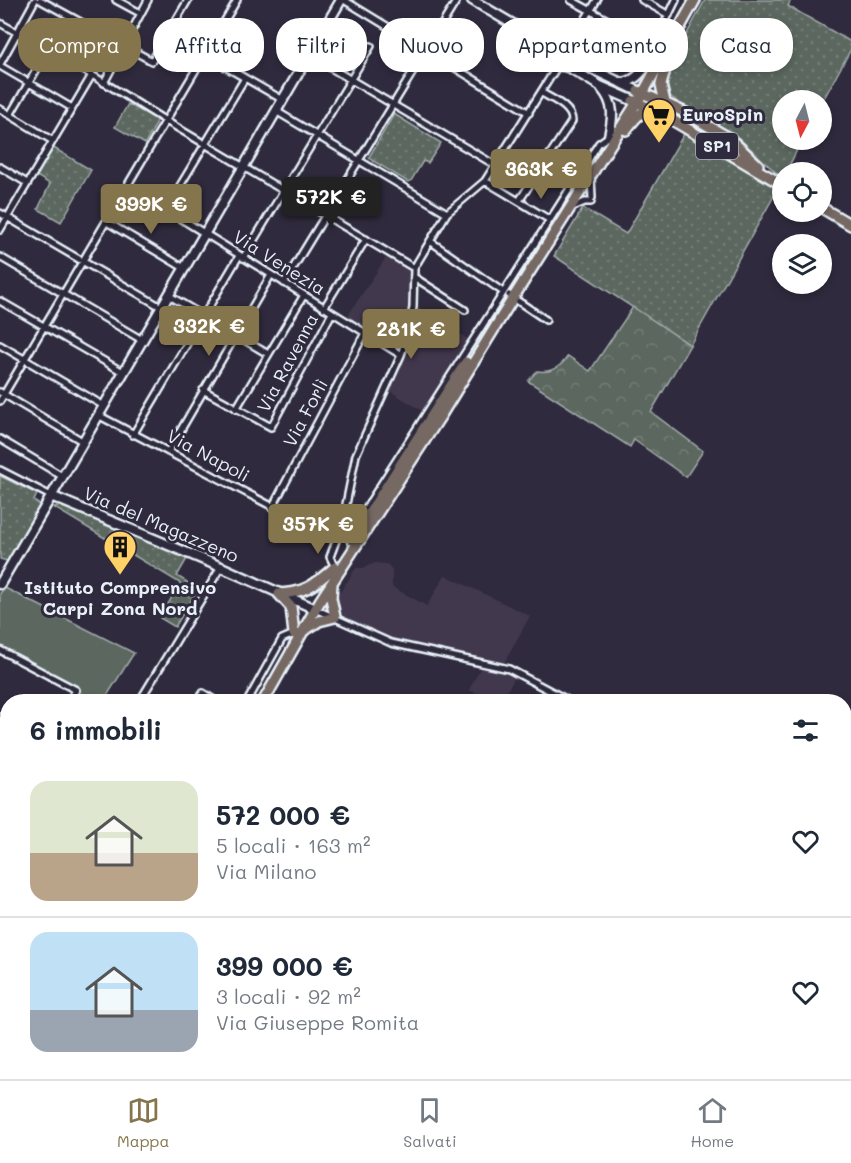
<!DOCTYPE html>
<html lang="it">
<meta charset="utf-8">
<style>
:root{--surface:#fff;--page:#f2f2f3;--text:#1f2937;--muted:#747a83;--line:#e0e1e3;--accent:#84754c}
body{margin:0;font-family:Mali,sans-serif;background:var(--page);color:var(--text);height:100vh;display:flex;flex-direction:column;font-size:22px;white-space:nowrap}
*{box-sizing:border-box;margin:0}
p{font-size:20px;color:var(--muted)}
.icon{flex:none;width:33px;height:33px;fill:none;stroke:currentColor;stroke-width:2;stroke-linecap:round;stroke-linejoin:round}
.map{position:relative;flex:1;overflow:hidden}
.drawer{position:absolute;left:0px;top:694px;width:852px;height:386px;display:flex;flex-direction:column;background:var(--surface);border-radius:24px 24px 0 0;box-shadow:0 3px 9px #0003}
.drawer>*{flex:none}
.top-card{position:absolute;left:18px;top:18px;width:816px;height:54px;display:flex;gap:12px}
.needle{width:39px;rotate:187deg}
.buttons{position:absolute;left:772px;top:90px;display:grid;gap:12px}
.buttons a{display:grid;place-items:center;width:60px;height:60px;border-radius:50%;background:var(--surface);box-shadow:0 3px 9px #0003;font-size:30px}
.price{position:absolute;translate:-50% -51px;padding:0 14px;border-radius:6px;background:var(--accent);color:#fff;font-size:20px;line-height:39px;filter:drop-shadow(0 2px 3px #0008)}
.price::after{content:'';position:absolute;left:50%;top:36px;width:18px;height:14px;margin-left:-9px;background:inherit;clip-path:polygon(0 0,100% 0,50% 100%)}
.price.active{background:#222;color:#fff}
ul{padding:0;list-style:none}
li{display:flex;align-items:center;gap:18px;height:150px;padding:0 30px}
li+li{border-top:2px solid var(--line)}
li span{display:grid;place-items:center;flex:none;width:168px;height:120px;border-radius:18px;color:#555}
li>.icon{margin-inline-start:auto}
span .icon{width:72px;height:72px;fill:#fffc;stroke-width:1}
li b{font-size:26px}
h2{display:flex;justify-content:space-between;align-items:center;height:72px;padding:0 30px;font-size:26px}
.tag{padding:0 21px;border-radius:24px;background:var(--surface);box-shadow:0 3px 9px #0003;font-size:21px;line-height:54px}
.tag.active{background:var(--accent);color:#fff}
.tab-bar{display:flex;justify-content:space-around;align-items:center;height:84px;border-top:2px solid var(--line);background:var(--surface);font-size:16px;color:var(--muted)}
.tab-bar a{display:grid;justify-items:center;gap:3px}
.tab-bar .active{color:var(--accent)}
.map>svg:first-child{display:block}
</style>
<div class="map">
<svg width="851" height="1079" viewBox="0 0 851 1079">
<defs>
<pattern id="grass-dots" width="8" height="8" patternUnits="userSpaceOnUse" patternTransform="scale(1.5)"><rect width="8" height="8" fill="#5b685e"/><path d="M2 2h.1M6 6h.1" fill="none" stroke="#737e76" stroke-width="1.8" stroke-linecap="round"/></pattern>
<pattern id="forest-crowns" width="20" height="18" patternUnits="userSpaceOnUse" patternTransform="scale(1.5)"><rect width="20" height="18" fill="#5b685e"/><path d="M2 6a3 3 0 1 1 6 0M12 15a3 3 0 1 1 6 0" fill="none" stroke="#737e76"/></pattern>
</defs>
<rect width="100%" height="100%" fill="#2f2a3d"/>
<filter id="ink" filterUnits="userSpaceOnUse"><feTurbulence type="fractalNoise" baseFrequency=".0167" numOctaves="2"/><feDisplacementMap in="SourceGraphic" scale="12" xChannelSelector="R" yChannelSelector="G"/><feConvolveMatrix kernelMatrix="1 2 1 2 8 2 1 2 1" color-interpolation-filters="sRGB"/></filter>
<g filter="url(#ink)">
<!-- built -->
<path fill="#42394e" d="M389,253L414,269L413,304L472,342L426,413L390,391L405,352L347,317Z
M375,563L387,564L392,570V587L427,606L445,575L530,616L504,663L382,636L344,617L337,605V597L356,568H363Z
M482,665L516,675L501,702H489L485,697L469,690Z
M96,1073H283L278,1079H107Z"/>
<!-- grass -->
<path fill="url(#grass-dots)" stroke="#a2acab" stroke-width="1.5" d="M705,0H791L788,6L851,42V49L822,102V100H783V140H802L786,172H783V179L739,138L683,107L669,95L665,83L666,73Z
M128,104L156,119V124L145,144L115,127Z
M394,114L441,143L428,163L423,161L411,181L408,182L370,159L369,157Z
M685,132L779,187L690,345L554,256L583,208L626,234Z
M52,147L91,170L61,222L38,209L50,184L35,175Z
M0,476L37,494L34,501L40,505L10,560L7,561L0,559Z
M61,506L188,557L177,576L198,589L175,627L160,618L180,583L53,507Z
M7,857V933L4,938H0V870Z"/>
<!-- forest -->
<path fill="url(#forest-crowns)" stroke="#a2acab" stroke-width="1.5" d="M633,307L690,345L651,412L703,451L686,477L634,440L630,447L528,381L537,371C551,373 560,368 568,356L590,371Z"/>
<!-- pitch -->
<path fill="#5b685e" stroke="#a2acab" stroke-width="1.5" d="M5,588L134,653L103,702H96L0,651V593Z"/>
<g fill="none" stroke-linecap="round" stroke-linejoin="round">
<!-- stream -->
<path stroke="#8d99ac" stroke-width="1.5" d="M0,1019L8,1024
M0,1033L8,1038
M63,1072L74,1079
M88,1072L98,1079"/>
<!-- street casing -->
<g stroke="#e8f1f8" stroke-width="10">
<path id="street" d="M40,0L152,61L188,0
M116,0L140,13
M344,0L529,113
M571,0L655,46
M642,0L669,15
M0,23L92,75L166,121L414,268
M565,52L597,0
M205,55L283,100
M309,55L495,165
M647,60L676,0
M0,64L35,0
M0,66L72,108
M104,83L148,0
M0,109L53,141
M276,111L447,213
M10,115L48,50
M0,167L27,183
M591,176L592,198
M485,181L550,220
M128,186L401,355
M519,201L572,121C572,107 552,99 542,93
M573,207L585,202H591
M166,209L245,78
M0,213L161,307
M107,222L184,268
M0,230L92,75
M430,241L503,292
M0,257L142,340
M243,258L371,46
M414,277L465,310
M284,283L457,0
M168,295L268,354
M509,295L546,320
M0,301L123,372
M324,308L366,239
M0,345L104,406
M203,390L271,427L332,313
M0,392L82,441
M0,401L237,0
M236,409L304,295
M98,415L336,540
M133,435L239,256
M0,439L62,476
M168,452L271,275
M0,470L51,496
M272,508L365,333
M342,524L350,526L357,522L599,143L609,136
M335,567L330,557L342,524L356,455L401,355L409,331L413,307L414,268L447,213L485,181L558,65
M315,609L391,643L509,669L571,702
M0,650L76,690L69,702
M200,698L203,693L217,702
M139,702L221,567
M247,702L282,639L294,634
M0,717L8,722
M0,778L8,782
M0,837L6,840
M844,879L851,864
M746,1079L750,1072"/>
</g>
<!-- secondary casing -->
<g stroke="#e8f1f8" stroke-width="13">
<path id="secondary" d="M472,0L560,52
M555 59a7 7 0 1 1 14 0a7 7 0 1 1-14 0Z
M569,58L638,91
M564,66L570,68L600,86L632,100
M621,83C641,82 646,61 661,51
M602,89C615,104 613,118 609,136
M51,496L221,567L311,607
M0,584L341,0"/>
</g>
<!-- primary casing -->
<g stroke="#e8f1f8" stroke-width="14">
<path id="primary" d="M638,91L686,113L729,138L758,165
M633,101L657,111L783,185
M665,102L661,85L668,58
M626,130C634,120 640,109 654,110
M822,208L851,225
M352,540L466,362
M279,594C307,593 315,584 335,567
M279,594L291,607L294,634
M305,630L319,621L335,617L331,598L332,584
M263,702L320,601L441,415L513,298L643,93L695,0
M32,1079L36,1072"/>
</g>
<!-- street -->
<use href="#street" stroke="#2f2a3d" stroke-width="5"/>
<!-- secondary -->
<use href="#secondary" stroke="#2f2a3d" stroke-width="8"/>
<!-- primary -->
<use href="#primary" stroke="#766964" stroke-width="9"/>
</g>
</g>
<!-- icons -->
<defs>
<g id="supermarket-pin" transform="scale(1.725)"><path d="M0 17L-7.5 6A9.5 9.5 0 1 1 7.5 6Z" fill="#ffd166" stroke="#2f2a3d"/><path d="M-6-5.5h2.5l.6 2H6L4.5 2H-2.5L-4.4-4H-6ZM-1.5 3.2a1.3 1.3 0 1 0 .1 0ZM3 3.2a1.3 1.3 0 1 0 .1 0Z" fill="#111"/></g>
<g id="building-pin" transform="scale(1.725)"><path d="M0 17L-7.5 6A9.5 9.5 0 1 1 7.5 6Z" fill="#ffd166" stroke="#2f2a3d"/><path d="M-4-6H4V6H1V3H-1V6H-4ZM-2.5-4.3h1.7v1.8h-1.7ZM.8-4.3h1.7v1.8H.8ZM-2.5-1h1.7V.8h-1.7ZM.8-1h1.7V.8H.8Z" fill="#111"/></g>
</defs>
<g fill-rule="evenodd">
<use href="#supermarket-pin" x="659" y="115"/>
<use href="#building-pin" x="120" y="547"/>
</g>
<g text-anchor="middle" stroke-width="6" stroke-linejoin="round" paint-order="stroke">
<!-- shield labels -->
<rect fill="#2f2a3d" stroke="#b0b5c0" stroke-width="1.5" x="696" y="133" width="42" height="26" rx="4.5"/>
<g font-size="16" font-weight="bold" fill="#e8f1f8">
<text x="717" y="152">SP1</text>
</g>
<!-- poi labels -->
<g font-size="18" font-weight="bold" fill="#e8f1f8" stroke="#2f2a3d" text-anchor="start">
<text x="682" y="121">EuroSpin</text>
<text x="120" y="594" text-anchor="middle">Istituto Comprensivo<tspan x="120" dy="21">Carpi Zona Nord</tspan></text>
</g>
<!-- street labels -->
<g font-size="18" fill="#e8f1f8" stroke="#2f2a3d">
<text transform="translate(279 263) rotate(32)" y="6">Via Venezia</text>
<text transform="translate(288 363) rotate(-62)" y="6">Via Ravenna</text>
<text transform="translate(306 413) rotate(-62)" y="6">Via Forlì</text>
<text transform="translate(208 456) rotate(28)" y="6">Via Napoli</text>
<text transform="translate(161 525) rotate(23)" y="6">Via del Magazzeno</text>
</g>
</g>
</svg>
<div class="buttons">
<a><svg class="needle" viewBox="-14 -14 28 28"><path d="M0-13l5 13h-10z" fill="#e53935"/><path d="M0 13l5-13h-10z" fill="#747a83"/></svg></a>
<a><svg class="icon" aria-label="locate" viewBox="0 0 24 24"><circle cx="12" cy="12" r="6"/><path d="M12 2v4M12 18v4M2 12h4M18 12h4"/></svg></a>
<a><svg class="icon" aria-label="layers" viewBox="0 0 24 24"><path d="M12 4l9 5-9 5-9-5zM3 14l9 5 9-5"/></svg></a>
</div>
<b class="price" style="left:541px;top:200px">363K €</b>
<b class="price active" style="left:331px;top:228px">572K €</b>
<b class="price" style="left:151px;top:235px">399K €</b>
<b class="price" style="left:209px;top:357px">332K €</b>
<b class="price" style="left:411px;top:360px">281K €</b>
<b class="price" style="left:318px;top:555px">357K €</b>
<div class="top-card">
<a class="tag active">Compra</a>
<a class="tag">Affitta</a>
<a class="tag">Filtri</a>
<a class="tag">Nuovo</a>
<a class="tag">Appartamento</a>
<a class="tag">Casa</a>
</div>
<section class="drawer">
<h2>6 immobili<svg class="icon" aria-label="filters" viewBox="0 0 24 24"><path d="M4 7h16M4 17h16"/><circle cx="9" cy="7" r="2"/><circle cx="15" cy="17" r="2"/></svg></h2>
<ul>
<li><span style="background:linear-gradient(#dfe7d0 60%,#b9a48a 0)"><svg class="icon" aria-label="home" viewBox="0 0 24 24"><path d="M3 11l9-7 9 7M6 9v11h12V9"/></svg></span><div><b>572 000 €</b><p>5 locali · 163 m²</p><p>Via Milano</p></div><svg class="icon" aria-label="heart" viewBox="0 0 24 24"><path d="M12 20l-8-8c-3-5 5-10 8-4 3-6 11-1 8 4z"/></svg></li>
<li><span style="background:linear-gradient(#bfe0f5 65%,#9aa5b1 0)"><svg class="icon" aria-label="home" viewBox="0 0 24 24"><path d="M3 11l9-7 9 7M6 9v11h12V9"/></svg></span><div><b>399 000 €</b><p>3 locali · 92 m²</p><p>Via Giuseppe Romita</p></div><svg class="icon" aria-label="heart" viewBox="0 0 24 24"><path d="M12 20l-8-8c-3-5 5-10 8-4 3-6 11-1 8 4z"/></svg></li>
</ul>
</section>
</div>
<nav class="tab-bar">
<a class="active"><svg class="icon" aria-label="map" viewBox="0 0 24 24"><path d="M3 6l6-2 6 2 6-2v14l-6 2-6-2-6 2zM9 4v14M15 6v14"/></svg>Mappa</a>
<a><svg class="icon" aria-label="saved" viewBox="0 0 24 24"><path d="M7 4h10v16l-5-4-5 4z"/></svg>Salvati</a>
<a><svg class="icon" aria-label="home" viewBox="0 0 24 24"><path d="M3 11l9-7 9 7M6 9v11h12V9"/></svg>Home</a>
</nav>
